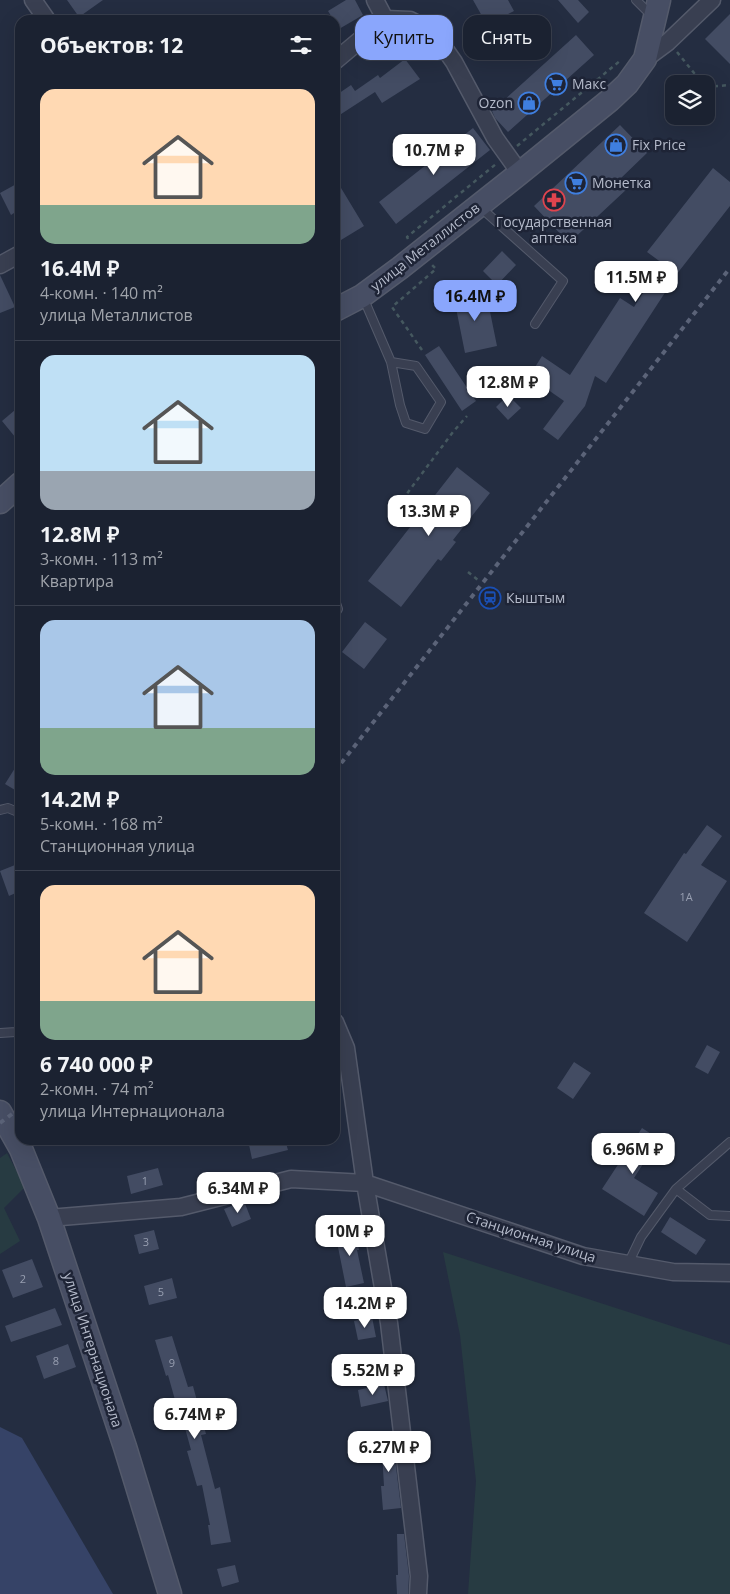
<!DOCTYPE html>
<html lang="ru">
<meta charset="utf-8">
<style>
:root{--surface:#1b2231;--page:#242a39;--text:#f1f3f6;--muted:#a0a4ab;--line:#393f4d;--accent:#8aa6fc}
body{margin:0;font-family:"Open Sans",sans-serif;background:var(--page);color:var(--text);height:100vh;display:flex;flex-direction:column;font-size:19px;white-space:nowrap}
*{box-sizing:border-box;margin:0}
p{font-size:16px;color:var(--muted)}
.icon{flex:none;width:28px;height:28px;fill:none;stroke:currentColor;stroke-width:2;stroke-linecap:round;stroke-linejoin:round}
.map{position:relative;flex:1;overflow:hidden}
.details{position:absolute;left:15px;top:15px;width:325px;height:1130px;display:flex;flex-direction:column;background:var(--surface);border-radius:15px;box-shadow:0 5px 20px #0002,0 0 0 1px var(--line)}
.details>*{flex:none}
.guide{position:absolute;left:355px;top:15px;width:300px;height:45px;display:flex;gap:10px}
.buttons{position:absolute;left:665px;top:75px;display:grid;gap:10px}
.buttons a{display:grid;place-items:center;width:50px;height:50px;border-radius:10px;background:var(--surface);box-shadow:0 5px 20px #0002,0 0 0 1px var(--line);font-size:25px}
.price{position:absolute;translate:-50% -42px;padding:0 11px;border-radius:10px;background:#fff;color:#222;font-size:16px;line-height:32px;filter:drop-shadow(0 1px 2px #0008)}
.price::after{content:'';position:absolute;left:50%;top:30px;width:15px;height:11px;margin-left:-8px;background:inherit;clip-path:polygon(0 0,100% 0,50% 100%)}
.price.selected{background:var(--accent);color:#111}
ul{padding:0;list-style:none}
li{display:grid;align-content:center;gap:10px;height:265px;padding:0 25px}
li+li{border-top:1px solid var(--line)}
li span{display:grid;place-items:center;height:155px;border-radius:15px;color:#555}
li>.icon{margin-inline-start:auto}
span .icon{width:90px;height:90px;fill:#fffc;stroke-width:1}
li b{font-size:21px}
h2{display:flex;justify-content:space-between;align-items:center;height:60px;padding:0 25px;font-size:21px}
.pill{padding:0 18px;border-radius:15px;background:var(--surface);box-shadow:0 5px 20px #0002,0 0 0 1px var(--line);font-size:18px;line-height:45px}
.pill.selected{background:var(--accent);color:#111}
.map>svg:first-child{display:block}
</style>
<div class="map">
<svg width="730" height="1594" viewBox="0 0 730 1594">
<rect width="100%" height="100%" fill="#242d41"/>
<!-- green -->
<path fill="#273b42" d="M7,1153L25,1187L4,1208L20,1241L0,1254V1158Z
M443,1252L730,1345V1594H468L476,1481L460,1335Z"/>
<!-- water -->
<path fill="#364367" d="M0,1427L22,1438L113,1594H0Z"/>
<!-- building -->
<path fill="#434c63" d="M67,0H103L79,17Z
M346,0H355L363,15L339,29L328,11Z
M473,0H508L514,11L487,25Z
M558,0H578L589,12L578,23Z
M730,14V64L705,39Z
M576,35L594,55L508,132L495,118L492,111Z
M405,59L420,79L382,103L375,92L335,118V96L351,85L355,91L378,75L380,78Z
M620,125L647,153L619,180L628,188L569,243L534,206Z
M473,128L490,150L396,224L379,202Z
M713,168L730,182V206L669,284L670,285L606,383L595,376L585,406L558,440L543,429L564,401L544,387L546,381L532,372L542,356L570,375L620,298L634,307L662,263L647,252Z
M335,178L364,226L341,240L335,230Z
M20,182V209L11,215L0,193Z
M502,251L516,265L497,285L483,271Z
M0,275L15,307L0,313Z
M486,292L497,346L465,353L454,298Z
M439,346L476,401L462,411L425,355Z
M508,395L521,408L508,420L496,407Z
M15,410L20,416V443L2,421Z
M457,467L490,493L453,540L456,542L441,561L438,559L401,607L368,581Z
M365,622L387,639L364,669L342,652Z
M20,760V793L5,784Z
M707,825L722,836L701,865L727,881L687,942L644,913L684,853L686,854Z
M20,863V891L9,896L0,871Z
M707,1045L720,1052L708,1074L695,1067Z
M574,1062L591,1073L573,1099L557,1088Z
M642,1128L659,1139L634,1178L658,1193L644,1216L602,1189Z
M248,1140H285L288,1150L252,1159Z
M158,1168L163,1185L131,1194L127,1176Z
M244,1201L251,1219L232,1227L224,1209Z
M670,1217L706,1240L696,1255L661,1232Z
M354,1228L359,1250H357L364,1283L346,1287L335,1232Z
M154,1230L159,1249L139,1254L134,1235Z
M32,1259L43,1287L13,1298L2,1270Z
M172,1278L177,1298L149,1305L144,1286Z
M55,1308L62,1325L11,1342L5,1326Z
M372,1317L376,1337L358,1340L354,1321Z
M172,1336L188,1387L193,1386L206,1434L201,1435L215,1489L220,1487L231,1542L211,1545L208,1525H210L202,1485L197,1486L187,1451L191,1450L179,1406L177,1407L168,1375L166,1376L155,1340Z
M68,1344L76,1367L44,1379L36,1356Z
M384,1384L388,1401L361,1407L358,1390Z
M392,1434L401,1508L383,1510L381,1486H384L382,1453H377L374,1437Z
M397,1534H404L409,1576L408,1594H397L396,1575H398Z
M235,1565L239,1582L222,1587L217,1569Z"/>
<g fill="none" stroke-linecap="round" stroke-linejoin="round">
<!-- service casing -->
<g stroke="#545a6b" stroke-width="10">
<path id="service" d="M636,0L652,16
M480,207L563,281L535,324
M363,297L391,362L400,405L406,423L425,429L441,402L416,366L391,362
M335,600L338,609L335,614
M0,810L8,808L20,813
M0,1033L16,1032L20,1029
M676,1189L730,1142
M628,1264L641,1237L676,1189L710,1215L730,1216"/>
</g>
<!-- minor casing -->
<g stroke="#545a6b" stroke-width="19">
<path id="minor" d="M33,0L47,20
M375,0L385,19L410,20L433,32L454,62L495,138L520,173
M645,59L668,42L712,0
M335,61L385,19
M0,265L20,254
M335,1022L346,1048L365,1183L389,1323L419,1576L418,1594
M49,1218L181,1207L291,1179L365,1183L583,1256L673,1272L730,1273"/>
</g>
<!-- secondary casing -->
<g stroke="#545a6b" stroke-width="25">
<path id="secondary" d="M335,310L362,296L400,268L520,173L610,100L627,84L645,59L659,0
M0,502L20,484
M0,1112L21,1149L49,1218L125,1447L170,1594"/>
</g>
<!-- path -->
<path stroke="#45585f" stroke-width="2.5" stroke-dasharray="4 4" stroke-linecap="butt" d="M677,52L703,84
M706,87L730,85
M517,146L621,60
M408,239L407,237L496,164
M422,350L392,307L436,269L432,265
M408,522L394,511L453,432L467,416
M468,572L478,580"/>
<!-- service -->
<use href="#service" stroke="#393f51" stroke-width="8"/>
<!-- minor -->
<use href="#minor" stroke="#393f51" stroke-width="16"/>
<!-- secondary -->
<use href="#secondary" stroke="#474e64" stroke-width="22"/>
<!-- rail -->
<path stroke="#5b6378" stroke-width="4" stroke-dasharray="5 5" stroke-linecap="butt" d="M335,771L730,268
M0,1123L20,1108"/>
</g>
<!-- icons -->
<defs>
<g id="supermarket-ring" transform="scale(1.125)"><circle r="9.5" fill="#1e2436" stroke="#3f7fe0" stroke-width="1.5"/><path d="M-6-5.5h2.5l.6 2H6L4.5 2H-2.5L-4.4-4H-6ZM-1.5 3.2a1.3 1.3 0 1 0 .1 0ZM3 3.2a1.3 1.3 0 1 0 .1 0Z" fill="#3f7fe0"/></g>
<g id="shop-ring" transform="scale(1.125)"><circle r="9.5" fill="#1e2436" stroke="#3f7fe0" stroke-width="1.5"/><path d="M-5-2.5h2.3a2.7 3.5 0 0 1 5.4 0H5L5.5 6h-11ZM-1.5-2.5h3a1.5 2.3 0 0 0-3 0Z" fill="#3f7fe0"/></g>
<g id="pharmacy-ring" transform="scale(1.125)"><circle r="9.5" fill="#1e2436" stroke="#e0444e" stroke-width="1.5"/><path d="M-2-6h4v4h4v4h-4v4h-4v-4h-4v-4h4Z" fill="#e0444e"/></g>
<g id="station-ring" transform="scale(1.125)"><circle r="9.5" fill="#1e2436" stroke="#1a4fb4" stroke-width="1.5"/><path d="M-3-6H3Q5-6 5-4V2Q5 4 3 4L4.5 6H3L1.5 4h-3L-3 6H-4.5L-3 4Q-5 4-5 2V-4Q-5-6-3-6ZM-3.5-4v3h7v-3ZM-3.5 1v1.5H-2V1ZM2 1v1.5H3.5V1Z" fill="#1a4fb4"/></g>
</defs>
<g fill-rule="evenodd">
<use href="#supermarket-ring" x="556" y="84"/>
<use href="#shop-ring" x="529" y="103"/>
<use href="#shop-ring" x="616" y="145"/>
<use href="#supermarket-ring" x="576" y="183"/>
<use href="#pharmacy-ring" x="554" y="200"/>
<use href="#station-ring" x="490" y="598"/>
</g>
<g text-anchor="middle" stroke-width="5" stroke-linejoin="round" paint-order="stroke">
<!-- number labels -->
<g font-size="11" fill="#989fb1">
<text x="686" y="901">1А</text>
<text x="145" y="1185">1</text>
<text x="146" y="1246">3</text>
<text x="23" y="1283">2</text>
<text x="161" y="1296">5</text>
<text x="56" y="1365">8</text>
<text x="172" y="1367">9</text>
</g>
<!-- poi labels -->
<g font-size="14" fill="#b5bbcb" stroke="#1e2436" text-anchor="start">
<text x="572" y="89">Макс</text>
<text x="513" y="108" text-anchor="end">Ozon</text>
<text x="632" y="150">Fix Price</text>
<text x="592" y="188">Монетка</text>
<text x="554" y="227" text-anchor="middle">Государственная<tspan x="554" dy="16">аптека</tspan></text>
<text x="506" y="603">Кыштым</text>
</g>
<!-- street labels -->
<g font-size="14" fill="#b5bbcb" stroke="#1e2436">
<text transform="translate(425 247) rotate(-38)" y="5">улица Металлистов</text>
<text transform="translate(531 1237) rotate(18)" y="5">Станционная улица</text>
<text transform="translate(93 1350) rotate(72)" y="5">улица Интернационала</text>
</g>
</g>
</svg>
<div class="buttons">
<a><svg class="icon" aria-label="layers" viewBox="0 0 24 24"><path d="M12 4l9 5-9 5-9-5zM3 14l9 5 9-5"/></svg></a>
</div>
<b class="price" style="left:434px;top:176px">10.7M ₽</b>
<b class="price" style="left:636px;top:303px">11.5M ₽</b>
<b class="price selected" style="left:475px;top:322px">16.4M ₽</b>
<b class="price" style="left:508px;top:408px">12.8M ₽</b>
<b class="price" style="left:429px;top:537px">13.3M ₽</b>
<b class="price" style="left:633px;top:1175px">6.96M ₽</b>
<b class="price" style="left:238px;top:1214px">6.34M ₽</b>
<b class="price" style="left:350px;top:1257px">10M ₽</b>
<b class="price" style="left:365px;top:1329px">14.2M ₽</b>
<b class="price" style="left:373px;top:1396px">5.52M ₽</b>
<b class="price" style="left:195px;top:1440px">6.74M ₽</b>
<b class="price" style="left:389px;top:1473px">6.27M ₽</b>
<div class="guide">
<a class="pill selected">Купить</a>
<a class="pill">Снять</a>
</div>
<section class="details">
<h2>Объектов: 12<svg class="icon" aria-label="filters" viewBox="0 0 24 24"><path d="M4 7h16M4 17h16"/><circle cx="9" cy="7" r="2"/><circle cx="15" cy="17" r="2"/></svg></h2>
<ul>
<li><span style="background:linear-gradient(#ffd9b3 75%,#7fa58c 0)"><svg class="icon" aria-label="home" viewBox="0 0 24 24"><path d="M3 11l9-7 9 7M6 9v11h12V9"/></svg></span><div><b>16.4M ₽</b><p>4-комн. · 140 m²</p><p>улица Металлистов</p></div></li>
<li><span style="background:linear-gradient(#bfe0f5 75%,#9aa5b1 0)"><svg class="icon" aria-label="home" viewBox="0 0 24 24"><path d="M3 11l9-7 9 7M6 9v11h12V9"/></svg></span><div><b>12.8M ₽</b><p>3-комн. · 113 m²</p><p>Квартира</p></div></li>
<li><span style="background:linear-gradient(#a9c7e8 70%,#7fa58c 0)"><svg class="icon" aria-label="home" viewBox="0 0 24 24"><path d="M3 11l9-7 9 7M6 9v11h12V9"/></svg></span><div><b>14.2M ₽</b><p>5-комн. · 168 m²</p><p>Станционная улица</p></div></li>
<li><span style="background:linear-gradient(#ffd9b3 75%,#7fa58c 0)"><svg class="icon" aria-label="home" viewBox="0 0 24 24"><path d="M3 11l9-7 9 7M6 9v11h12V9"/></svg></span><div><b>6 740 000 ₽</b><p>2-комн. · 74 m²</p><p>улица Интернационала</p></div></li>
</ul>
</section>
</div>
